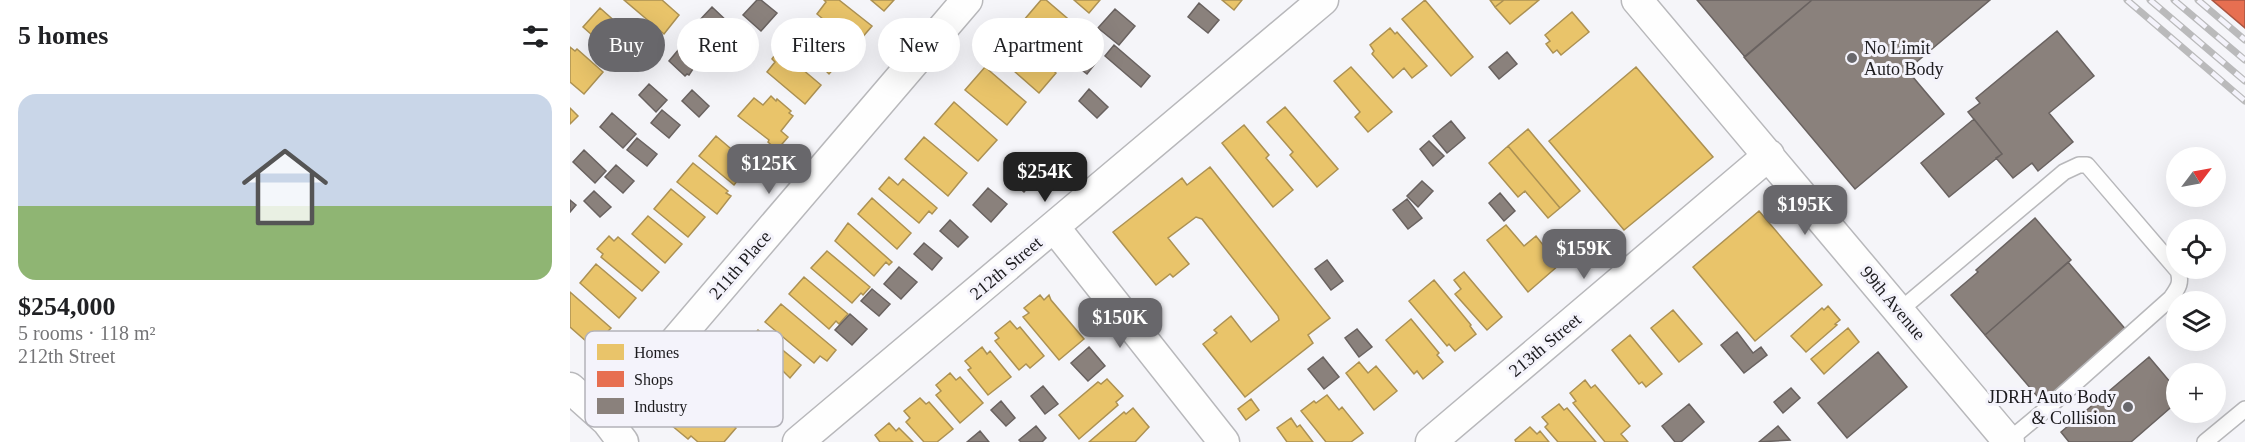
<!DOCTYPE html>
<meta charset="utf-8">
<style>
:root{--surface:#fff;--page:#f2f2f2;--text:#202124;--muted:#757577;--line:#e0e0e0;--accent:#68676b}
body{margin:0;font-family:Georgia,serif;background:var(--page);color:var(--text);height:100vh;display:flex;flex-direction:column;font-size:22px;white-space:nowrap}
*{box-sizing:border-box;margin:0}
p{font-size:20px;color:var(--muted)}
.icon{flex:none;width:33px;height:33px;fill:none;stroke:currentColor;stroke-width:2;stroke-linecap:round;stroke-linejoin:round}
.map{position:relative;flex:1;overflow:hidden}
.side{display:flex;flex-direction:column;background:var(--surface);width:570px}
.side>*{flex:none}
.hud{position:absolute;left:18px;top:18px;width:570px;height:54px;display:flex;gap:12px}
.needle{width:39px;rotate:58deg}
.fabs{position:absolute;left:1596px;top:147px;display:grid;gap:12px}
.fabs a{display:grid;place-items:center;width:60px;height:60px;border-radius:50%;background:var(--surface);box-shadow:0 6px 24px #0002;font-size:30px}
.price{position:absolute;translate:-50% -51px;padding:0 14px;border-radius:12px;background:var(--accent);color:#fff;font-size:20px;line-height:39px;filter:drop-shadow(0 2px 3px #0008)}
.price::after{content:'';position:absolute;left:50%;top:36px;width:18px;height:14px;margin-left:-9px;background:inherit;clip-path:polygon(0 0,100% 0,50% 100%)}
.price.on{background:#222;color:#fff}
ul{padding:0;list-style:none}
li{display:grid;align-content:center;gap:12px;height:318px;padding:0 18px}
li+li{border-top:2px solid var(--line)}
li span{display:grid;place-items:center;height:186px;border-radius:18px;color:#555}
li>.icon{margin-inline-start:auto}
span .icon{width:108px;height:108px;fill:#fffc;stroke-width:1}
li b{font-size:26px}
h2{display:flex;justify-content:space-between;align-items:center;height:72px;padding:0 18px;font-size:26px}
.pill{padding:0 21px;border-radius:27px;background:var(--surface);box-shadow:0 6px 24px #0002;font-size:21px;line-height:54px}
.pill.on{background:var(--accent);color:#fff}
main{display:flex;flex:1;min-height:0}
.map>svg:first-child{display:block}
</style>
<main>
<section class="side">
<h2>5 homes<svg class="icon" aria-label="filters" viewBox="0 0 24 24"><path d="M4 7h16M4 17h16"/><circle cx="9" cy="7" r="2"/><circle cx="15" cy="17" r="2"/></svg></h2>
<ul>
<li><span style="background:linear-gradient(#c9d6e8 60%,#8fb573 0)"><svg class="icon" aria-label="home" viewBox="0 0 24 24"><path d="M3 11l9-7 9 7M6 9v11h12V9"/></svg></span><div><b>$254,000</b><p>5 rooms · 118 m²</p><p>212th Street</p></div></li>
</ul>
</section>
<div class="map">
<svg width="1675" height="442" viewBox="0 0 1675 442">
<rect width="100%" height="100%" fill="#f5f5f9"/>
<!-- homes -->
<path fill="#e9c46a" stroke="#ac9153" stroke-width="1.5" d="M54,0H92L109,15L94,34Z
M254,0H269L302,26L285,46L247,14L256,2Z
M301,0H324L314,11Z
M471,0H476L511,30L510,32L514,35L506,44L512,49L503,60L454,20Z
M504,0H530L519,13Z
M652,0H672L664,10Z
M855,0L903,57L881,76L832,19Z
M920,0H934L925,7Z
M934,0H969L940,24L925,7Z
M30,8L66,40L49,59L13,27Z
M1002,12L1019,32L991,55L987,50L983,53L976,44L980,41L975,35Z
M240,24L275,56L259,74L252,67L250,69L223,43Z
M820,28L825,34L827,32L857,66L842,78L834,68L823,78L802,54L804,51L800,45Z
M443,34L486,73L469,93L426,55L431,49L427,46L435,38L438,40Z
M0,47L5,51L7,49L33,72L14,94L0,82Z
M207,52L211,55L213,53L251,85L235,104L197,72L205,62L202,59Z
M415,67L456,102L437,125L395,90Z
M781,67L822,112L798,132L785,117L790,112L764,81Z
M1066,67L1143,157L1054,230L979,141Z
M201,96L206,101L207,99L221,111L219,113L223,116L211,131L218,137L207,150L198,142L199,140L168,116L184,98L193,105Z
M384,102L427,140L408,161L365,124Z
M715,107L768,169L747,187L720,155L723,152L697,122Z
M0,108L8,116L0,124Z
M674,125L699,155L696,158L723,190L703,207L652,143Z
M958,129L1010,191L990,208L938,146Z
M146,136L180,165L164,185L129,156Z
M354,137L397,173L378,196L335,159Z
M938,146L990,208L978,218L955,191L948,197L919,163Z
M123,163L158,191L156,193L161,196L147,214L107,182Z
M640,167L760,318L738,335L743,343L675,397L633,344L647,333L644,330L661,316L681,342L709,320L708,316L632,219L626,217L598,238L619,264L603,277L600,274L586,285L543,232L612,178L617,185Z
M319,177L328,185L333,179L367,208L362,214L359,211L349,223L309,189Z
M101,189L135,217L118,237L84,209Z
M302,198L341,233L327,249L288,214Z
M1189,211L1252,285L1185,341L1123,267Z
M78,216L112,244L95,263L62,234Z
M278,223L322,262L319,265L316,262L304,276L265,241Z
M936,225L954,246L966,236L989,265L958,292L917,240Z
M39,236L44,241L48,237L89,272L72,291L31,257L33,254L27,249Z
M257,251L300,287L293,295L291,293L282,303L241,268Z
M26,264L66,298L49,318L10,283Z
M894,272L932,317L917,330L885,294L891,289L884,280Z
M234,277L278,314L269,324L266,321L259,329L219,294Z
M864,280L901,325L900,326L906,334L885,351L879,344L877,346L839,301Z
M0,292L41,328L25,345L19,340L17,342L0,327Z
M470,295L474,300L479,295L481,300L514,339L489,360L453,317L459,313L454,308Z
M211,304L266,350L257,361L250,356L244,363L195,322Z
M1258,306L1270,320L1265,324L1267,325L1236,352L1221,336L1252,308L1254,310Z
M1103,310L1132,344L1109,362L1081,328Z
M841,319L869,353L867,355L873,362L853,379L847,371L844,374L816,340Z
M440,321L447,329L450,327L474,356L460,368L456,364L449,370L425,341L429,338L425,333Z
M1278,328L1289,342L1254,374L1241,359Z
M188,330L231,365L220,378L213,371L204,382L169,353Z
M1060,335L1092,374L1076,387L1072,382L1069,384L1042,350Z
M412,347L417,354L420,351L441,377L418,395L398,370L401,368L395,361Z
M789,362L798,373L806,366L827,391L804,410L776,373Z
M380,373L386,380L390,377L413,403L390,423L366,395L371,391L366,385Z
M537,379L553,396L546,402L548,405L509,439L489,415L528,382L531,384Z
M1015,380L1021,388L1025,385L1060,426L1051,434L1058,442H1035L1003,403L1006,401L1000,393Z
M139,395L161,413L156,419L166,428L154,442H128L121,436L118,439L101,425L117,406L125,412Z
M757,395L769,410L772,407L793,433L781,442H756L731,411L744,401L746,403Z
M350,398L356,404L359,402L383,429L367,442H354L336,422L340,418L334,411Z
M681,399L689,410L676,420L668,409Z
M989,404L994,410L997,408L1026,442H988L975,427L978,424L972,417Z
M563,408L579,427L565,442H519L554,412L556,414Z
M721,418L727,427L730,425L743,442H717L707,428Z
M319,423L326,431L329,428L343,442H310L305,435Z
M960,427L967,434L970,431L979,442H946L945,440Z"/>
<!-- shops -->
<path fill="#e76f51" stroke="#aa5642" stroke-width="1.5" d="M1642,0H1675V28Z"/>
<!-- industry -->
<path fill="#8a817c" stroke="#696260" stroke-width="1.5" d="M187,0H191L207,13L191,31L173,15Z
M1127,0H1242L1175,57Z
M1242,0H1420L1337,70L1374,114L1285,189L1174,57Z
M629,3L649,20L638,33L618,17Z
M142,7L160,24L145,41L127,23Z
M545,9L565,26L549,45L528,28Z
M1487,31L1524,76L1479,113L1503,142L1468,171L1462,163L1443,178L1426,158L1432,154L1398,112L1410,103L1406,98Z
M159,32L179,49L168,61L149,44Z
M544,45L580,76L571,87L535,56Z
M109,49L127,63L119,75L117,74L115,76L99,61Z
M517,51L528,60L517,74L505,65Z
M937,52L947,64L929,79L919,67Z
M79,84L97,100L86,112L69,95Z
M519,89L538,107L527,118L509,101Z
M122,90L139,106L129,117L112,101Z
M92,110L110,125L99,138L81,123Z
M42,113L66,134L53,148L30,127Z
M1404,119L1432,154L1379,197L1351,163Z
M881,121L895,138L877,153L863,136Z
M67,138L87,154L77,166L57,150Z
M859,141L874,156L863,166L850,149Z
M14,150L36,171L25,183L3,162Z
M451,158L470,174L454,192L436,176Z
M46,165L64,181L53,193L35,177Z
M852,181L863,191L848,207L837,196Z
M418,188L437,204L421,222L403,205Z
M24,191L41,207L30,217L14,201Z
M930,193L945,211L934,221L919,203Z
M837,199L852,218L838,229L823,210Z
M0,200L6,205L0,212Z
M1465,218L1501,260L1415,335L1381,295L1408,272L1406,270Z
M380,220L398,237L388,247L370,231Z
M354,243L372,258L362,270L344,254Z
M757,260L773,281L761,290L745,269Z
M1498,262L1557,331L1473,403L1415,335Z
M329,267L347,282L331,299L314,284Z
M302,289L320,304L309,316L291,301Z
M280,314L297,329L282,345L265,330Z
M787,329L802,347L789,357L775,338Z
M1167,332L1183,353L1191,347L1197,355L1174,373L1151,345Z
M519,347L535,366L518,381L501,363Z
M1308,352L1337,387L1277,438L1248,403Z
M753,357L769,377L754,389L738,369Z
M1579,357L1606,389V403L1561,442H1499L1491,432Z
M473,386L488,404L475,414L461,396Z
M1221,388L1230,398L1213,413L1204,402Z
M431,401L445,418L436,426L421,410Z
M1119,404L1134,422L1111,442H1105L1092,426Z
M466,426L476,438L472,442H451L449,440Z
M1208,426L1220,440L1189,442Z
M410,431L419,442H397Z"/>
<g fill="none" stroke-linecap="round" stroke-linejoin="round">
<!-- service casing -->
<g stroke="#b8b8bb" stroke-width="18">
<path id="service" d="M1329,311L1494,172L1509,165H1517L1608,271C1612,283 1608,288 1601,298L1481,405L1438,441
M1635,442L1675,409"/>
</g>
<!-- minor casing -->
<g stroke="#b8b8bb" stroke-width="33">
<path id="minor" d="M1067,0L1439,442
M484,227L654,442
M0,388L37,421L53,442
M37,421L397,0
M228,442L753,0
M861,442L1199,155"/>
</g>
<!-- service -->
<use href="#service" stroke="#fefefe" stroke-width="15"/>
<!-- minor -->
<use href="#minor" stroke="#fefefe" stroke-width="30"/>
<!-- rail casing -->
<g stroke="#bababb" stroke-width="7">
<path id="rail" d="M1557,0L1675,101
M1580,0L1675,81
M1604,0L1675,60
M1628,0L1675,40"/>
</g>
<!-- rail -->
<use href="#rail" stroke="#f4f3fb" stroke-width="4.5" stroke-dasharray="14" stroke-linecap="butt"/>
</g>
<!-- markers -->
<g fill="#68676b" stroke="#f4f3fb" stroke-width="2">
<circle cx="1282" cy="58" r="6"/>
<circle cx="1558" cy="407" r="6"/>
</g>
<g text-anchor="middle" stroke-width="6" stroke-linejoin="round" paint-order="stroke">
<!-- poi labels -->
<g font-size="18" fill="#1c1b1e" stroke="#f4f3fb" text-anchor="start">
<text x="1294" y="54">No Limit<tspan x="1294" dy="21">Auto Body</tspan></text>
<text x="1546" y="403" text-anchor="end">JDRH Auto Body<tspan x="1546" dy="21">&amp; Collision</tspan></text>
</g>
<!-- street labels -->
<g font-size="18" fill="#1c1b1e" stroke="#f4f3fb">
<text transform="translate(170 265) rotate(-49)" y="6">211th Place</text>
<text transform="translate(436 268) rotate(-40)" y="6">212th Street</text>
<text transform="translate(1323 303) rotate(50)" y="6">99th Avenue</text>
<text transform="translate(975 345) rotate(-40)" y="6">213th Street</text>
</g>
</g>
<!-- legend -->
<rect x="15" y="331" width="198" height="96" rx="9" fill="#f4f3fb" stroke="#b3b2b9" stroke-width="1.5"/>
<rect x="27" y="344" width="27" height="16" fill="#e9c46a"/>
<rect x="27" y="371" width="27" height="16" fill="#e76f51"/>
<rect x="27" y="398" width="27" height="16" fill="#8a817c"/>
<g font-size="16" fill="#1c1b1e">
<text x="64" y="358">Homes</text>
<text x="64" y="385">Shops</text>
<text x="64" y="412">Industry</text>
</g>
</svg>
<div class="fabs">
<a><svg class="needle" viewBox="-14 -14 28 28"><path d="M0-13l5 13h-10z" fill="#e53935"/><path d="M0 13l5-13h-10z" fill="#757577"/></svg></a>
<a><svg class="icon" aria-label="locate" viewBox="0 0 24 24"><circle cx="12" cy="12" r="6"/><path d="M12 2v4M12 18v4M2 12h4M18 12h4"/></svg></a>
<a><svg class="icon" aria-label="layers" viewBox="0 0 24 24"><path d="M12 4l9 5-9 5-9-5zM3 14l9 5 9-5"/></svg></a>
<a>+</a>
</div>
<b class="price" style="left:199px;top:195px">$125K</b>
<b class="price on" style="left:475px;top:203px">$254K</b>
<b class="price" style="left:1235px;top:236px">$195K</b>
<b class="price" style="left:1014px;top:280px">$159K</b>
<b class="price" style="left:550px;top:349px">$150K</b>
<div class="hud">
<a class="pill on">Buy</a>
<a class="pill">Rent</a>
<a class="pill">Filters</a>
<a class="pill">New</a>
<a class="pill">Apartment</a>
</div>
</div>
</main>
